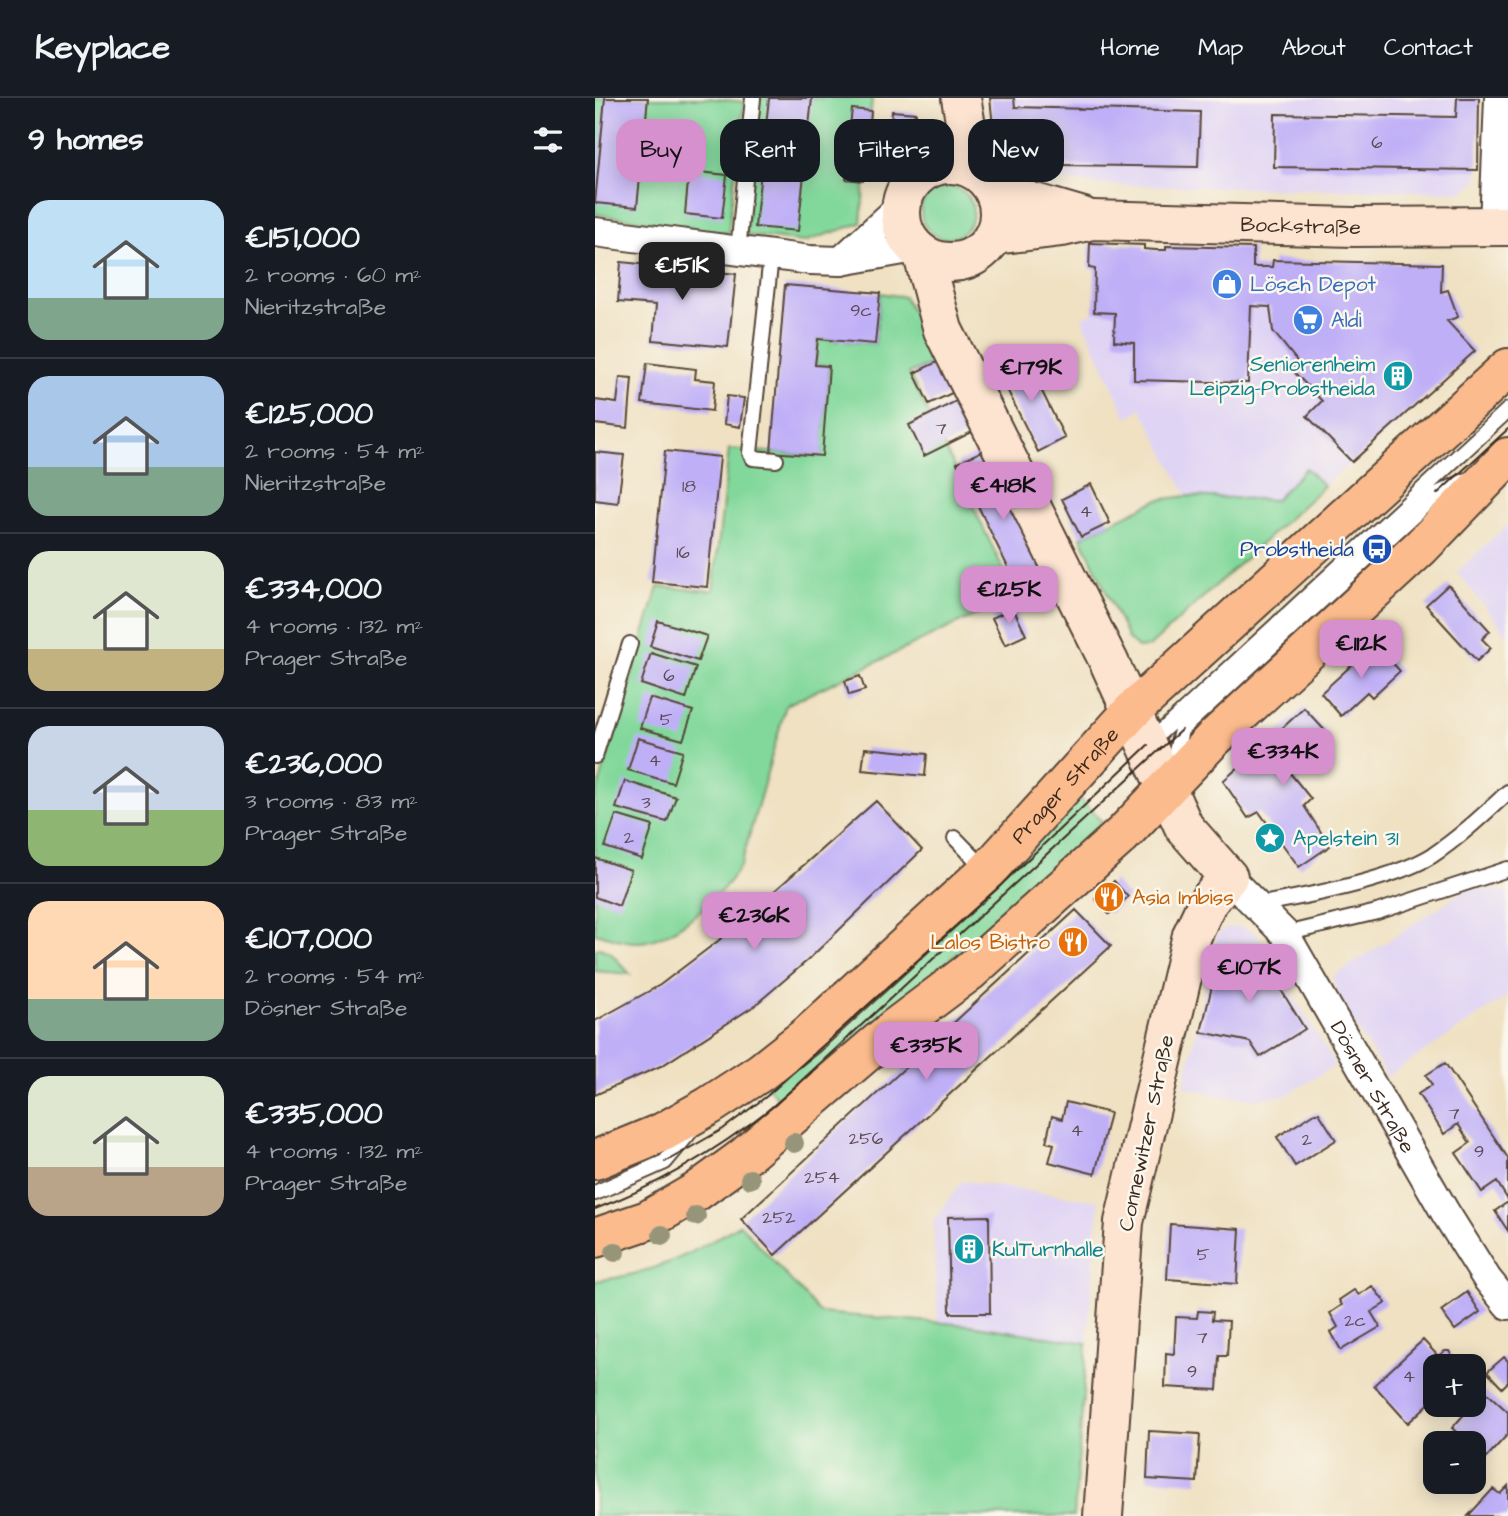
<!DOCTYPE html>
<meta charset="utf-8">
<style>
:root{--surface:#171b24;--page:#20242c;--text:#f1f3f6;--muted:#9ea1a6;--line:#363941;--accent:#d690ce}
body{margin:0;font-family:"Architects Daughter",sans-serif;background:var(--page);color:var(--text);height:100vh;display:flex;flex-direction:column;font-size:26px;white-space:nowrap}
*{box-sizing:border-box;margin:0}
p{font-size:23px;color:var(--muted)}
.icon{flex:none;width:38px;height:38px;fill:none;stroke:currentColor;stroke-width:2;stroke-linecap:round;stroke-linejoin:round}
.map{position:relative;flex:1;overflow:hidden}
.sheet{display:flex;flex-direction:column;background:var(--surface);width:595px}
.sheet>*{flex:none}
.hud{position:absolute;left:21px;top:21px;width:665px;height:63px;display:flex;gap:14px}
.fabs{position:absolute;left:828px;top:1256px;display:grid;gap:14px}
.fabs a{display:grid;place-items:center;width:63px;height:63px;border-radius:14px;background:var(--surface);box-shadow:0 4px 18px #0003;font-size:35px}
.price{position:absolute;translate:-50% -60px;padding:0 16px;border-radius:14px;background:var(--accent);color:#111;font-size:23px;line-height:46px;filter:drop-shadow(0 2px 4px #0008)}
.price::after{content:'';position:absolute;left:50%;top:42px;width:21px;height:16px;margin-left:-10px;background:inherit;clip-path:polygon(0 0,100% 0,50% 100%)}
.price.active{background:#222;color:#fff}
ul{padding:0;list-style:none}
li{display:flex;align-items:center;gap:21px;height:175px;padding:0 28px}
li+li{border-top:2px solid var(--line)}
li span{display:grid;place-items:center;flex:none;width:196px;height:140px;border-radius:21px;color:#555}
li>.icon{margin-inline-start:auto}
span .icon{width:84px;height:84px;fill:#fffc;stroke-width:1}
li b{font-size:30px}
h2{display:flex;justify-content:space-between;align-items:center;height:84px;padding:0 28px;font-size:30px}
.tag{padding:0 24px;border-radius:21px;background:var(--surface);box-shadow:0 4px 18px #0003;font-size:24px;line-height:63px}
.tag.active{background:var(--accent);color:#111}
header{display:flex;align-items:center;gap:42px;box-sizing:border-box;height:98px;padding:0 35px;background:var(--surface);border-bottom:2px solid var(--line)}
header strong{font-size:33px}
nav{display:flex;gap:38px;margin-inline-start:auto;font-size:24px}
main{display:flex;flex:1;min-height:0}
.map>svg:first-child{display:block}
</style>
<header>
<strong>Keyplace</strong>
<nav><a>Home</a><a>Map</a><a>About</a><a>Contact</a></nav>
</header>
<main>
<section class="sheet">
<h2>9 homes<svg class="icon" aria-label="filters" viewBox="0 0 24 24"><path d="M4 7h16M4 17h16"/><circle cx="9" cy="7" r="2"/><circle cx="15" cy="17" r="2"/></svg></h2>
<ul>
<li><span style="background:linear-gradient(#bfe0f5 70%,#7fa58c 0)"><svg class="icon" aria-label="home" viewBox="0 0 24 24"><path d="M3 11l9-7 9 7M6 9v11h12V9"/></svg></span><div><b>€151,000</b><p>2 rooms · 60 m²</p><p>Nieritzstraße</p></div></li>
<li><span style="background:linear-gradient(#a9c7e8 65%,#7fa58c 0)"><svg class="icon" aria-label="home" viewBox="0 0 24 24"><path d="M3 11l9-7 9 7M6 9v11h12V9"/></svg></span><div><b>€125,000</b><p>2 rooms · 54 m²</p><p>Nieritzstraße</p></div></li>
<li><span style="background:linear-gradient(#dfe7d0 70%,#c2b280 0)"><svg class="icon" aria-label="home" viewBox="0 0 24 24"><path d="M3 11l9-7 9 7M6 9v11h12V9"/></svg></span><div><b>€334,000</b><p>4 rooms · 132 m²</p><p>Prager Straße</p></div></li>
<li><span style="background:linear-gradient(#c9d6e8 60%,#8fb573 0)"><svg class="icon" aria-label="home" viewBox="0 0 24 24"><path d="M3 11l9-7 9 7M6 9v11h12V9"/></svg></span><div><b>€236,000</b><p>3 rooms · 83 m²</p><p>Prager Straße</p></div></li>
<li><span style="background:linear-gradient(#ffd9b3 70%,#7fa58c 0)"><svg class="icon" aria-label="home" viewBox="0 0 24 24"><path d="M3 11l9-7 9 7M6 9v11h12V9"/></svg></span><div><b>€107,000</b><p>2 rooms · 54 m²</p><p>Dösner Straße</p></div></li>
<li><span style="background:linear-gradient(#dfe7d0 65%,#b9a48a 0)"><svg class="icon" aria-label="home" viewBox="0 0 24 24"><path d="M3 11l9-7 9 7M6 9v11h12V9"/></svg></span><div><b>€335,000</b><p>4 rooms · 132 m²</p><p>Prager Straße</p></div></li>
</ul>
</section>
<div class="map">
<svg width="913" height="1418" viewBox="0 0 913 1418">
<rect width="100%" height="100%" fill="#fbf7ec"/>
<filter id="ink" filterUnits="userSpaceOnUse"><feTurbulence type="fractalNoise" baseFrequency=".0143" numOctaves="2"/><feDisplacementMap in="SourceGraphic" scale="14" xChannelSelector="R" yChannelSelector="G"/><feConvolveMatrix kernelMatrix="1 2 1 2 8 2 1 2 1" color-interpolation-filters="sRGB"/></filter>
<filter id="wash" filterUnits="userSpaceOnUse"><feTurbulence type="fractalNoise" baseFrequency=".00686" numOctaves="4" result="noise"/><feDisplacementMap in="SourceGraphic" scale="28" xChannelSelector="R" yChannelSelector="G"/><feGaussianBlur stdDeviation="1.57" result="paint"/><feColorMatrix in="noise" values="0 0 0 0 0 0 0 0 0 0 0 0 0 0 0 0 0 1.4 0 .05"/><feComposite in="paint" operator="in"/></filter>
<g filter="url(#wash)">
<rect width="100%" height="100%" fill="#efe1c2"/>
<!-- built -->
<path fill="#e0d4f4" d="M395,0H884L882,82L867,94L510,87L436,78L402,66Z
M656,208L675,209V222L813,225L712,318L757,364L729,388L711,371L680,402L592,398L546,310L532,320L487,220L499,214L656,220Z
M913,426V538L862,474Z
M874,790L913,794V898L792,979L746,904L738,879Z
M646,829L661,835L740,967L692,997L658,1001L627,998L589,989L622,837L632,830Z
M367,1083L504,1103L492,1245L343,1225L338,1124Z"/>
<!-- green -->
<path fill="#82d89b" stroke="#5e815c" stroke-width="2" d="M0,0H113L149,4L133,135L0,116Z
M164,0H277L266,125L209,144L151,137Z
M326 114a26 26 0 1 1 52 0a26 26 0 1 1-52 0Z
M285,195L309,199L344,263L314,275L421,498L191,607L146,767C128,796 79,843 43,844C30,845 13,838 0,835V701L63,489L118,493L134,351L226,358L234,268L220,267L223,241L280,246Z
M711,370L729,388L554,549L543,550L533,541L486,439L562,402L592,398L680,402Z
M480,695L507,724L191,1010L171,987Z
M5,850L16,855L35,876L0,873V851Z
M145,1126L225,1215L374,1227L492,1245L479,1418H0V1183C56,1177 98,1156 145,1126Z"/>
<g id="blocks">
<!-- building -->
<path fill="#bfaff7" d="M10,0H53L42,109L0,105Z
M174,0H217L203,133L160,129Z
M395,0H419L420,9L605,14L603,69L402,66Z
M862,0H884L883,72L679,69L680,16L861,19Z
M257,11L276,13L274,40L254,38Z
M297,13L321,15L318,61L293,59Z
M245,50L271,52L268,83L251,81L253,65L245,64Z
M94,73L132,77L127,120L90,116Z
M495,145L549,147V151L561,152H571V148L658,150V169H677L678,162L847,166L846,194L853,192L863,219L852,223L880,253L757,364L712,318L727,303L696,271L702,263L678,233L675,209L656,208L653,285L539,282V245L519,243L520,215L499,214L500,171L494,170Z
M26,164L141,176L133,249L58,242L61,207L23,204Z
M190,187L285,195L280,246L223,241L220,267L234,268L227,358L176,354Z
M430,259L470,340L443,354L403,273Z
M344,263L359,294L334,306L319,275Z
M52,265L101,271L100,281L120,283L117,313L47,305Z
M25,279L37,280L33,330L0,326V302L22,305Z
M132,298L149,300L145,329L129,326Z
M363,302L379,333L329,358L314,327Z
M389,352L454,483L426,496L362,365Z
M70,353L125,359L112,489L57,484Z
M0,354L29,357L23,405L0,402Z
M496,386L515,425L486,439L467,401Z
M853,487L895,533L887,541L896,550L882,563L831,507Z
M418,510L431,537L410,547L397,520Z
M63,523L112,538L103,563L55,548Z
M780,546L805,573L777,599L772,594L746,618L726,595Z
M56,555L101,569L91,601L46,586Z
M265,578L270,592L254,597L250,583Z
M55,600L98,613L88,642L45,630Z
M709,610L735,638L695,675L716,701L709,708L735,748L704,769L664,714L653,720L628,683L661,654L679,674L687,667L669,647Z
M43,640L88,653L78,685L33,672Z
M270,650L332,656L330,678L267,672Z
M30,683L81,699L72,724L21,710Z
M281,703L327,752L213,862L159,908L68,967L0,997V923L65,887L123,843Z
M21,717L58,728L47,761L10,749Z
M0,760L36,772L24,808L0,799Z
M519,783L533,799L514,816L500,801Z
M481,812L516,848L180,1157L146,1121Z
M661,851L710,931L665,959L655,944L606,934L625,855Z
M850,965L913,1060V1102L902,1084L887,1094L861,1055L875,1045L863,1026L849,1036L823,996L837,987L831,977Z
M471,1004L515,1015L500,1076L454,1064L459,1046L451,1044L457,1018L467,1021Z
M720,1015H724L741,1042L700,1068L682,1039Z
M913,1104V1133L900,1113Z
M394,1118L395,1215H355L353,1119Z
M575,1126L645,1131L642,1186L572,1181Z
M777,1188L791,1205L776,1214L785,1229L746,1252L736,1234L743,1229L735,1215L747,1207L744,1202L759,1192L764,1197Z
M872,1194L885,1214L860,1232L846,1213Z
M603,1213L618,1214L617,1222L634,1223L632,1258H624L622,1292L570,1289L571,1255L579,1256L581,1219L602,1220Z
M828,1242L843,1258L850,1253H854L862,1267L840,1269V1300L813,1325L779,1287Z
M909,1259L913,1263V1284L907,1290L892,1274Z
M890,1293L913,1314V1336L890,1361L878,1350V1346H874L857,1330Z
M554,1333L605,1336L602,1384L552,1381Z
M913,1388V1418H873L898,1391L905,1396Z"/>
</g>
</g>
<g filter="url(#ink)">
<use href="#blocks" fill-opacity="0" stroke="#564537" stroke-width="2"/>
<g fill="none" stroke-linecap="round" stroke-linejoin="round">
<!-- lane casing -->
<g stroke="#564537" stroke-width="18">
<path id="lane" d="M143,153L158,0
M176,158L155,355L158,360L181,362
M555,644L913,312
M0,658L35,546
M578,667L586,632L842,396L872,382
M360,740L391,772
M661,807C708,799 798,782 838,757C865,739 889,716 913,694
M690,836L782,814L913,771
M0,1095L70,1064L99,1029"/>
</g>
<!-- street casing -->
<g stroke="#564537" stroke-width="32">
<g id="street">
<path d="M899,128L904,0"/>
<path d="M0,134L215,162L246,163L320,150"/>
<path d="M246,163L306,108"/>
<path id="s1" d="M633,779L690,836L850,1114L892,1181L913,1207"/>
</g>
</g>
<!-- secondary casing -->
<g stroke="#564537" stroke-width="42">
<g id="secondary">
<path d="M366,0L379,72"/>
<circle cx="355" cy="115" r="49"/>
<path d="M399,93L488,119"/>
<path id="s2" d="M399,137L467,129L497,122L758,129L913,128"/>
<path d="M328,157L348,232L514,564L589,729L633,779L612,805L597,837L529,1124L508,1418"/>
</g>
</g>
<!-- primary casing -->
<g stroke="#564537" stroke-width="42">
<g id="primary">
<path id="s3" d="M0,1062L68,1034L114,1008L166,974L213,937L392,773L537,613L913,270"/>
<path d="M0,1140L53,1122L101,1094L149,1059L301,929L374,874L528,736L618,641L826,449L913,359"/>
</g>
</g>
<!-- lane -->
<use href="#lane" stroke="#fff" stroke-width="14"/>
<!-- street -->
<use href="#street" stroke="#fff" stroke-width="28"/>
<!-- secondary -->
<use href="#secondary" stroke="#fde4d1" stroke-width="38"/>
<!-- primary -->
<use href="#primary" stroke="#fbbb8d" stroke-width="38"/>
<!-- tram -->
<path stroke="#3b2a1e" stroke-width="2" d="M842,396L913,331
M70,1064L128,1031L172,998L406,787L553,647
M0,1111C66,1087 124,1051 180,1007L586,632"/>
</g>
<!-- trees -->
<g fill="#969579">
<circle cx="199" cy="1045" r="10"/>
<circle cx="155" cy="1081" r="10"/>
<circle cx="101" cy="1118" r="10"/>
<circle cx="67" cy="1137" r="10"/>
<circle cx="20" cy="1154" r="10"/>
</g>
</g>
<!-- icons -->
<defs>
<g id="shop-disc" transform="scale(1.575)"><circle r="9.5" fill="#3f7fe0" stroke="#fbf7ec"/><path d="M-5-2.5h2.3a2.7 3.5 0 0 1 5.4 0H5L5.5 6h-11ZM-1.5-2.5h3a1.5 2.3 0 0 0-3 0Z" fill="#fff"/></g>
<g id="supermarket-disc" transform="scale(1.575)"><circle r="9.5" fill="#3f7fe0" stroke="#fbf7ec"/><path d="M-6-5.5h2.5l.6 2H6L4.5 2H-2.5L-4.4-4H-6ZM-1.5 3.2a1.3 1.3 0 1 0 .1 0ZM3 3.2a1.3 1.3 0 1 0 .1 0Z" fill="#fff"/></g>
<g id="building-disc" transform="scale(1.575)"><circle r="9.5" fill="#0f9aa8" stroke="#fbf7ec"/><path d="M-4-6H4V6H1V3H-1V6H-4ZM-2.5-4.3h1.7v1.8h-1.7ZM.8-4.3h1.7v1.8H.8ZM-2.5-1h1.7V.8h-1.7ZM.8-1h1.7V.8H.8Z" fill="#fff"/></g>
<g id="bus-disc" transform="scale(1.575)"><circle r="9.5" fill="#1a4fb4" stroke="#fbf7ec"/><path d="M-5-6H5V4H4V6H2V4H-2V6H-4V4H-5ZM-3.5-4V0h7V-4ZM-3.5 1.2v1.5H-2V1.2ZM2 1.2v1.5H3.5V1.2Z" fill="#fff"/></g>
<g id="sight-disc" transform="scale(1.575)"><circle r="9.5" fill="#0f9aa8" stroke="#fbf7ec"/><path d="M0-6L1.8-2.2L6-1.7L2.9 1.2L3.7 5.4L0 3.3L-3.7 5.4L-2.9 1.2L-6-1.7L-1.8-2.2Z" fill="#fff"/></g>
<g id="restaurant-disc" transform="scale(1.575)"><circle r="9.5" fill="#e8710a" stroke="#fbf7ec"/><path d="M-5-6h1v4h1v-4h1v4h1v-4h1v5L-1.5 .5V6h-2V.5L-5-1ZM5-6V6H3V1.5H1.5Q1.5-4 5-6Z" fill="#fff"/></g>
</defs>
<g fill-rule="evenodd">
<use href="#shop-disc" x="632" y="186"/>
<use href="#supermarket-disc" x="713" y="222"/>
<use href="#building-disc" x="803" y="278"/>
<use href="#bus-disc" x="782" y="451"/>
<use href="#sight-disc" x="675" y="740"/>
<use href="#restaurant-disc" x="514" y="799"/>
<use href="#restaurant-disc" x="478" y="844"/>
<use href="#building-disc" x="374" y="1151"/>
</g>
<g text-anchor="middle" stroke-width="5" stroke-linejoin="round" paint-order="stroke">
<!-- number labels -->
<g font-size="18" fill="#5c4b54">
<text x="782" y="50">6</text>
<text x="266" y="218">9c</text>
<text x="346" y="336">7</text>
<text x="94" y="394">18</text>
<text x="491" y="419">4</text>
<text x="88" y="460">16</text>
<text x="74" y="583">6</text>
<text x="71" y="627">5</text>
<text x="60" y="668">4</text>
<text x="51" y="710">3</text>
<text x="34" y="745">2</text>
<text x="859" y="1021">7</text>
<text x="482" y="1038">4</text>
<text x="271" y="1046">256</text>
<text x="712" y="1047">2</text>
<text x="884" y="1059">9</text>
<text x="227" y="1085">254</text>
<text x="184" y="1125">252</text>
<text x="608" y="1162">5</text>
<text x="760" y="1228">2c</text>
<text x="607" y="1245">7</text>
<text x="597" y="1279">9</text>
<text x="814" y="1284">4</text>
</g>
<!-- street labels -->
<g font-size="21" fill="#3b2a1e" stroke="#fbf7ec">
<text dy="7" stroke="none"><textPath href="#s2" startOffset="308">Bockstraße</textPath></text>
<text dy="7" stroke="none"><textPath href="#s3" startOffset="607">Prager Straße</textPath></text>
<text dy="7" stroke="none"><textPath href="#s1" startOffset="257">Dösner Straße</textPath></text>
<text transform="translate(551 1035) rotate(-78)" y="7">Connewitzer Straße</text>
</g>
<!-- shop labels -->
<g font-size="21" fill="#366cbe" stroke="#fbf7ec" text-anchor="start">
<text x="655" y="193">Lösch Depot</text>
<text x="736" y="229">Aldi</text>
</g>
<!-- culture labels -->
<g font-size="21" fill="#0d838f" stroke="#fbf7ec" text-anchor="start">
<text x="780" y="273" text-anchor="end">Seniorenheim<tspan x="780" dy="24">Leipzig-Probstheida</tspan></text>
<text x="698" y="747">Apelstein 31</text>
<text x="397" y="1158">KulTurnhalle</text>
</g>
<!-- transit labels -->
<g font-size="21" fill="#164399" stroke="#fbf7ec" text-anchor="end">
<text x="759" y="458">Probstheida</text>
</g>
<!-- food labels -->
<g font-size="21" fill="#c56008" stroke="#fbf7ec" text-anchor="start">
<text x="537" y="806">Asia Imbiss</text>
<text x="455" y="851" text-anchor="end">Lalos Bistro</text>
</g>
</g>
</svg>
<div class="fabs">
<a>+</a>
<a>−</a>
</div>
<b class="price active" style="left:87px;top:204px">€151K</b>
<b class="price" style="left:436px;top:306px">€179K</b>
<b class="price" style="left:408px;top:424px">€418K</b>
<b class="price" style="left:414px;top:528px">€125K</b>
<b class="price" style="left:766px;top:582px">€112K</b>
<b class="price" style="left:688px;top:690px">€334K</b>
<b class="price" style="left:159px;top:854px">€236K</b>
<b class="price" style="left:654px;top:906px">€107K</b>
<b class="price" style="left:331px;top:984px">€335K</b>
<div class="hud">
<a class="tag active">Buy</a>
<a class="tag">Rent</a>
<a class="tag">Filters</a>
<a class="tag">New</a>
</div>
</div>
</main>
